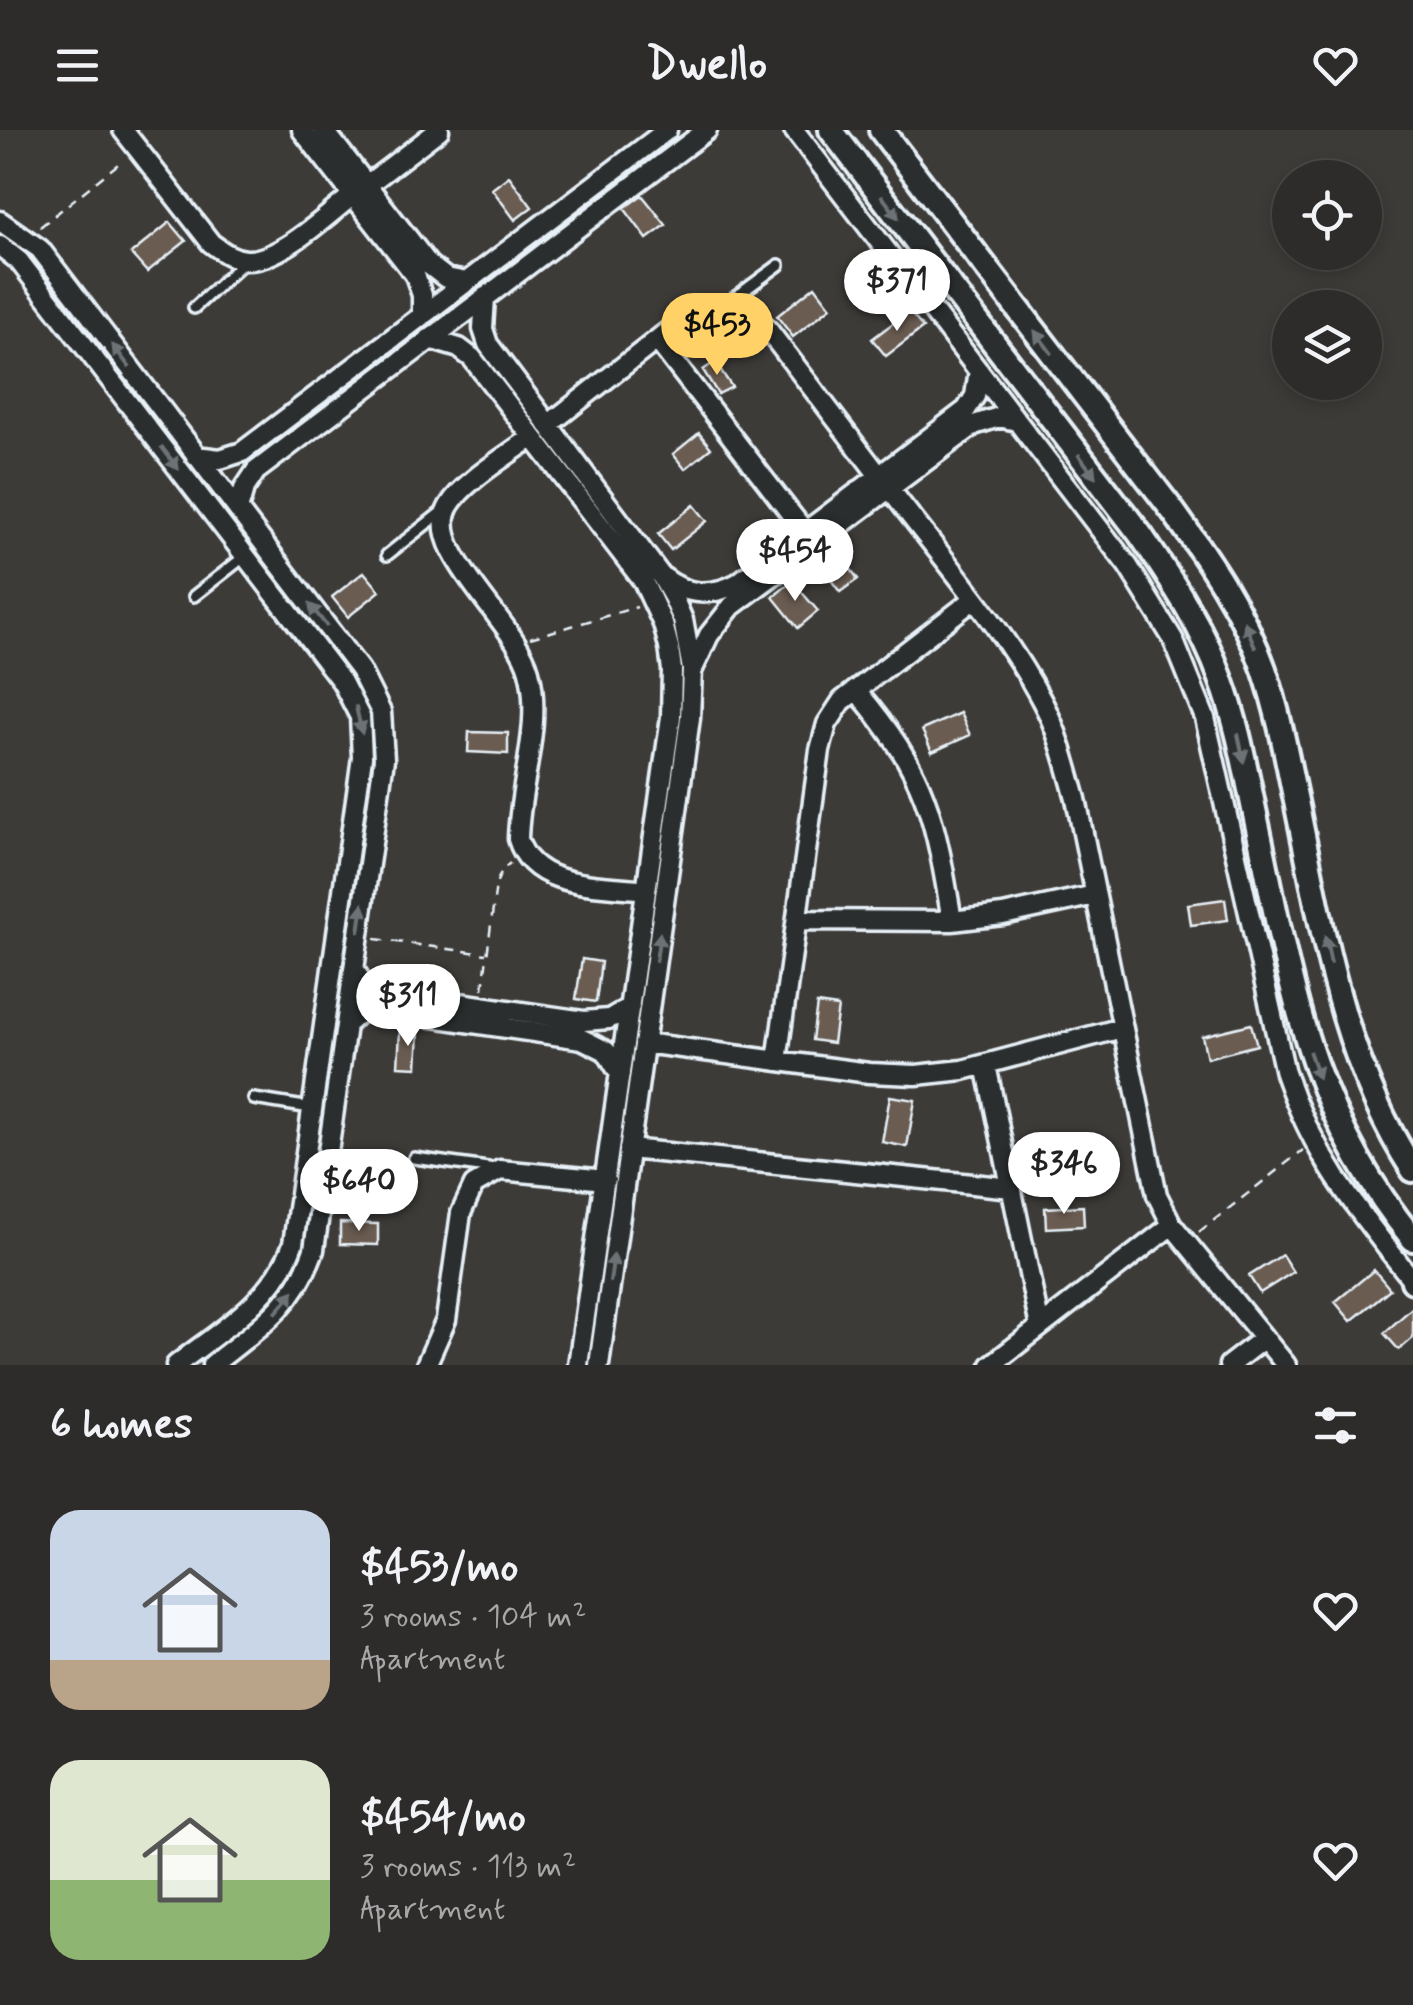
<!DOCTYPE html>
<meta charset="utf-8">
<style>
:root{--surface:#2e2c2a;--page:#363432;--text:#f1f3f6;--muted:#a7a7a8;--line:#494847;--accent:#ffd166}
body{margin:0;font-family:Mynerve,sans-serif;background:var(--page);color:var(--text);height:100vh;display:flex;flex-direction:column;font-size:38px;white-space:nowrap}
*{box-sizing:border-box;margin:0}
p{font-size:32px;color:var(--muted)}
.icon{flex:none;width:55px;height:55px;fill:none;stroke:currentColor;stroke-width:2;stroke-linecap:round;stroke-linejoin:round}
.map{position:relative;height:1235px;overflow:hidden}
.sheet{display:flex;flex-direction:column;background:var(--surface);flex:1}
.sheet>*{flex:none}
.controls{position:absolute;left:1272px;top:30px;display:grid;gap:20px}
.controls a{display:grid;place-items:center;width:110px;height:110px;border-radius:50%;background:var(--surface);box-shadow:0 5px 15px #0003,0 0 0 2px var(--line);font-size:50px}
.price{position:absolute;translate:-50% -85px;padding:0 22px;border-radius:35px;background:#fff;color:#222;font-size:32px;line-height:65px;filter:drop-shadow(0 2px 5px #0008)}
.price::after{content:'';position:absolute;left:50%;top:60px;width:30px;height:22px;margin-left:-15px;background:inherit;clip-path:polygon(0 0,100% 0,50% 100%)}
.price.current{background:var(--accent);color:#111}
ul{padding:0;list-style:none}
li{display:flex;align-items:center;gap:30px;height:250px;padding:0 50px}
li span{display:grid;place-items:center;flex:none;width:280px;height:200px;border-radius:30px;color:#555}
li>.icon{margin-inline-start:auto}
span .icon{width:120px;height:120px;fill:#fffc;stroke-width:1}
li b{font-size:42px}
h2{display:flex;justify-content:space-between;align-items:center;height:120px;padding:0 50px;font-size:42px}
header{display:flex;justify-content:space-between;align-items:center;height:130px;padding:0 50px;background:var(--surface);font-size:45px;font-weight:800}
.map>svg:first-child{display:block}
</style>
<header><svg class="icon" aria-label="menu" viewBox="0 0 24 24"><path d="M4 6h16M4 12h16M4 18h16"/></svg>Dwello<svg class="icon" aria-label="heart" viewBox="0 0 24 24"><path d="M12 20l-8-8c-3-5 5-10 8-4 3-6 11-1 8 4z"/></svg></header>
<div class="map">
<svg width="1413" height="1235" viewBox="0 0 1413 1235">
<rect width="100%" height="100%" fill="#3d3b38"/>
<filter id="ink" filterUnits="userSpaceOnUse"><feTurbulence type="fractalNoise" baseFrequency=".01" numOctaves="2"/><feDisplacementMap in="SourceGraphic" scale="20" xChannelSelector="R" yChannelSelector="G"/><feConvolveMatrix kernelMatrix="1 2 1 2 8 2 1 2 1" color-interpolation-filters="sRGB"/></filter>
<g filter="url(#ink)">
<!-- building -->
<path fill="#6a5c51" stroke="#e8f1f8" stroke-width="2.5" d="M509,46L532,77L515,90L492,59Z
M642,65L666,95L647,109L624,78Z
M170,92L186,111L147,142L131,124Z
M815,156L831,177L793,207L777,186Z
M909,181L923,198L886,226L872,209Z
M715,232L732,257L718,264L703,240Z
M699,303L711,318L685,339L673,324Z
M694,375L707,391L671,420L658,404Z
M834,417L858,449L840,462L816,430Z
M364,442L380,461L348,487L332,467Z
M792,451L818,481L798,498L773,467Z
M960,583L970,605L932,622L922,600Z
M469,602L508,603V624L468,622Z
M1225,769L1228,790L1191,795L1188,774Z
M582,829L601,832L596,872L576,869Z
M817,874L838,877L833,913L812,910Z
M1251,894L1257,915L1207,928L1202,906Z
M400,901L419,902L417,937L398,936Z
M890,966L915,970L907,1017L882,1012Z
M1083,1076L1084,1096L1046,1098L1045,1078Z
M340,1093L378,1094V1115L340,1114Z
M1282,1125L1293,1142L1260,1163L1249,1146Z
M1374,1140L1390,1159L1351,1191L1335,1172Z
M1413,1177V1208L1399,1220L1384,1203Z"/>
<g fill="none" stroke-linecap="round" stroke-linejoin="round">
<!-- service casing -->
<g stroke="#e8f1f8" stroke-width="16">
<path id="service" d="M726,174L779,135
M194,178L243,133
M387,425L444,380
M194,466L245,426
M254,969L311,978
M414,1028L495,1039"/>
</g>
<!-- minor casing -->
<g stroke="#e8f1f8" stroke-width="25">
<path id="minor" d="M123,0L211,113C222,121 232,129 246,130C279,132 327,85 353,65
M302,0L415,145L422,165V186
M324,0L429,135L446,148L467,152
M794,0L1128,436L1173,509L1205,588L1285,943C1314,1028 1358,1081 1413,1151
M367,55L439,0
M0,91L40,119L360,540L381,582L384,629L314,1120C294,1177 257,1199 212,1235
M0,116L19,131L342,552L360,587L362,627L293,1114C273,1170 221,1200 176,1235
M485,167L483,199L488,214L661,446L673,467L683,490L692,539L690,588L599,1235
M429,209L459,218L472,228L643,451L663,494L669,517L672,540L671,587L578,1235
M657,210L805,402
M548,295L691,183L724,176L756,188L768,200L880,347
M531,308C508,325 463,352 449,376C423,420 516,491 529,541C543,595 519,654 518,709C533,760 602,754 646,760
M196,326L220,329L242,322L667,0
M889,358C940,426 1005,499 1043,573C1059,603 1067,637 1076,669L1157,1065L1172,1095L1286,1235
M238,380L244,359L256,341L707,0
M663,447C687,466 711,467 738,453L966,280L975,266L979,241
M693,539L709,505L732,476L974,295L999,287L1017,291
M856,560C927,643 935,687 952,791
M797,790L952,791L1003,785L1095,765
M354,839L363,854L379,861L584,891L609,889L630,877
M347,894L360,882L377,879L582,909L606,921L620,944
M644,913L869,943L916,945L963,940L1122,898
M777,931L820,620L827,594L842,571L973,470
M986,935L1040,1197
M629,1019L1012,1058
M426,1235L446,1190L461,1083L474,1055L500,1040L606,1050
M991,1235L1172,1095
M1229,1235L1264,1208"/>
</g>
<!-- tertiary casing -->
<g stroke="#e8f1f8" stroke-width="30">
<path id="tertiary" d="M831,0L1140,404C1172,451 1202,496 1221,549C1238,594 1246,642 1256,689C1290,847 1306,979 1413,1109
M881,0L1173,381C1209,431 1243,480 1264,539C1277,577 1285,617 1293,657C1321,788 1339,926 1413,1040
M1413,1151V1150"/>
</g>
<!-- path -->
<path stroke="#e8f1f8" stroke-width="2.5" stroke-dasharray="10 8" stroke-linecap="butt" d="M40,97L123,30
M530,508L637,477
M375,809L486,824
M483,859L496,754L502,740L510,733
M1199,1102L1303,1020"/>
<!-- service -->
<use href="#service" stroke="#2a2d2e" stroke-width="9"/>
<!-- minor -->
<use href="#minor" stroke="#2a2d2e" stroke-width="18"/>
<!-- tertiary -->
<use href="#tertiary" stroke="#2a2d2e" stroke-width="22"/>
</g>
<!-- one-way arrows -->
<defs><path id="oneway-solid" d="M-6-.8H1V-3.2L6.5 0L1 3.2V.8H-6Z" transform="scale(2.5)"/></defs>
<g fill="#6c7275">
<use href="#oneway-solid" transform="translate(890 77) rotate(53)"/>
<use href="#oneway-solid" transform="translate(1043 212) rotate(-127)"/>
<use href="#oneway-solid" transform="translate(121 226) rotate(-127)"/>
<use href="#oneway-solid" transform="translate(170 328) rotate(53)"/>
<use href="#oneway-solid" transform="translate(1087 336) rotate(53)"/>
<use href="#oneway-solid" transform="translate(318 485) rotate(-128)"/>
<use href="#oneway-solid" transform="translate(1250 505) rotate(-113)"/>
<use href="#oneway-solid" transform="translate(359 590) rotate(77)"/>
<use href="#oneway-solid" transform="translate(1241 618) rotate(78)"/>
<use href="#oneway-solid" transform="translate(361 788) rotate(-82)"/>
<use href="#oneway-solid" transform="translate(658 817) rotate(-82)"/>
<use href="#oneway-solid" transform="translate(1328 820) rotate(-102)"/>
<use href="#oneway-solid" transform="translate(1314 935) rotate(71)"/>
<use href="#oneway-solid" transform="translate(612 1138) rotate(-82)"/>
<use href="#oneway-solid" transform="translate(285 1172) rotate(-50)"/>
</g>
</g>
</svg>
<div class="controls">
<a><svg class="icon" aria-label="locate" viewBox="0 0 24 24"><circle cx="12" cy="12" r="6"/><path d="M12 2v4M12 18v4M2 12h4M18 12h4"/></svg></a>
<a><svg class="icon" aria-label="layers" viewBox="0 0 24 24"><path d="M12 4l9 5-9 5-9-5zM3 14l9 5 9-5"/></svg></a>
</div>
<b class="price" style="left:897px;top:204px">$371</b>
<b class="price current" style="left:717px;top:248px">$453</b>
<b class="price" style="left:795px;top:474px">$454</b>
<b class="price" style="left:408px;top:919px">$311</b>
<b class="price" style="left:1064px;top:1087px">$346</b>
<b class="price" style="left:359px;top:1104px">$640</b>
</div>
<section class="sheet">
<h2>6 homes<svg class="icon" aria-label="filters" viewBox="0 0 24 24"><path d="M4 7h16M4 17h16"/><circle cx="9" cy="7" r="2"/><circle cx="15" cy="17" r="2"/></svg></h2>
<ul>
<li><span style="background:linear-gradient(#c9d6e8 75%,#b9a48a 0)"><svg class="icon" aria-label="home" viewBox="0 0 24 24"><path d="M3 11l9-7 9 7M6 9v11h12V9"/></svg></span><div><b>$453/mo</b><p>3 rooms · 104 m²</p><p>Apartment</p></div><svg class="icon" aria-label="heart" viewBox="0 0 24 24"><path d="M12 20l-8-8c-3-5 5-10 8-4 3-6 11-1 8 4z"/></svg></li>
<li><span style="background:linear-gradient(#dfe7d0 60%,#8fb573 0)"><svg class="icon" aria-label="home" viewBox="0 0 24 24"><path d="M3 11l9-7 9 7M6 9v11h12V9"/></svg></span><div><b>$454/mo</b><p>3 rooms · 113 m²</p><p>Apartment</p></div><svg class="icon" aria-label="heart" viewBox="0 0 24 24"><path d="M12 20l-8-8c-3-5 5-10 8-4 3-6 11-1 8 4z"/></svg></li>
</ul>
</section>
